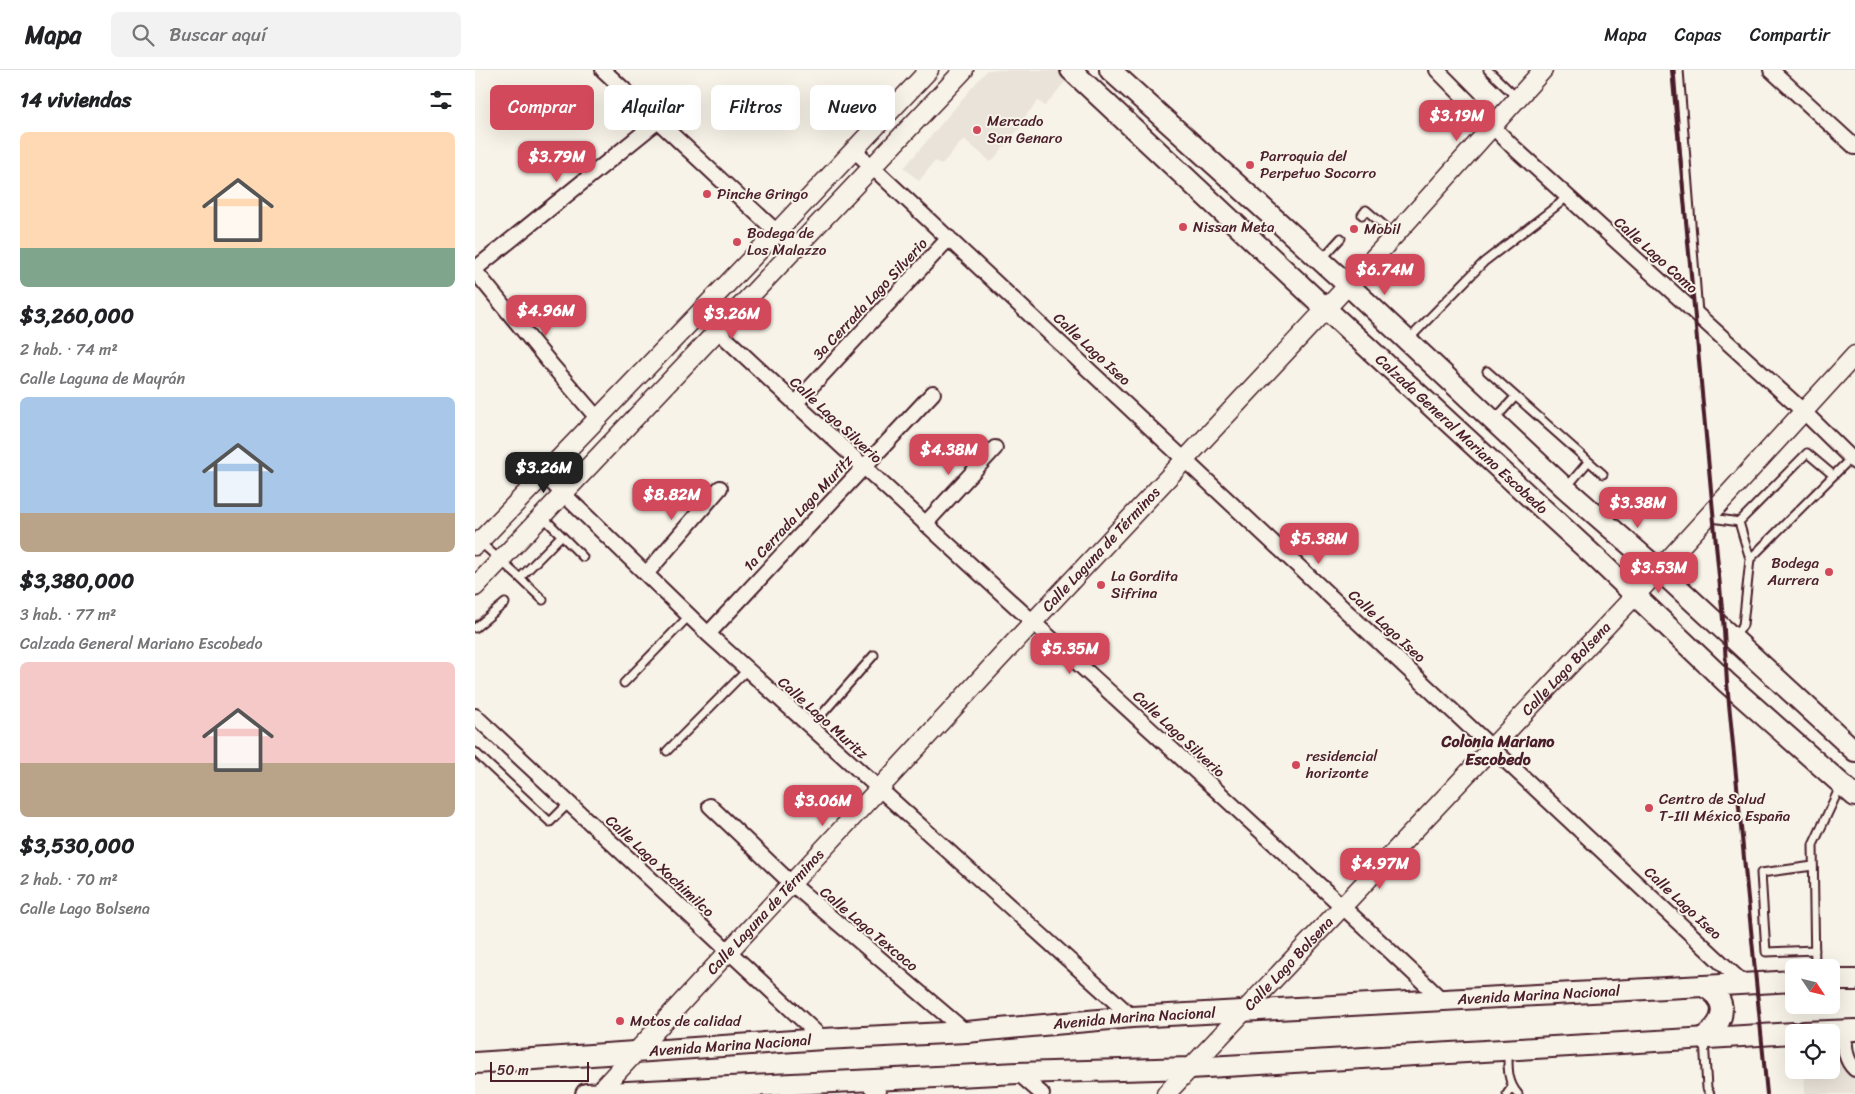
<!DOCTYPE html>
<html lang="es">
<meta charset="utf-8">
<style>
:root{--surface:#fff;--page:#f2f2f2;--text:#202124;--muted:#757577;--line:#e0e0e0;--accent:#d1495b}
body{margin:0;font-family:Sriracha,sans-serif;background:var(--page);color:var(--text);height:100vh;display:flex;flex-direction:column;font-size:19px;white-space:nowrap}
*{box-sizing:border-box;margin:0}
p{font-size:16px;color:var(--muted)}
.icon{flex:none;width:28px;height:28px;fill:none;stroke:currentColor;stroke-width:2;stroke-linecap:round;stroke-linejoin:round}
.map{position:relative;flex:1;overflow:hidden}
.sheet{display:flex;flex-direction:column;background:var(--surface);width:475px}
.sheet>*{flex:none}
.banner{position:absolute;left:15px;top:15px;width:475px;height:45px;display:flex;gap:10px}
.needle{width:32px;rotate:125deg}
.fabs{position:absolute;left:1310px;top:889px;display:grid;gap:10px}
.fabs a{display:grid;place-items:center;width:55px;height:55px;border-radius:8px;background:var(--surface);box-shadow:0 5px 20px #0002;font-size:25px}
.scale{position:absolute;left:15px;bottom:12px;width:99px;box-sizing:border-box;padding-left:5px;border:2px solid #4a1f2b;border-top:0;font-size:14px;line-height:18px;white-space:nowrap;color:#4a1f2b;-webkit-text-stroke:4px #f7f3e8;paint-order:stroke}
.price{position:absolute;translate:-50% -42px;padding:0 11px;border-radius:10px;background:var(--accent);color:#fff;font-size:16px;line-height:32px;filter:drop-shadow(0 1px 2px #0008)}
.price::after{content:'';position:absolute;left:50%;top:30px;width:15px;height:11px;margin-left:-8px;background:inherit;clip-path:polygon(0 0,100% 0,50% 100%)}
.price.active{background:#222;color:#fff}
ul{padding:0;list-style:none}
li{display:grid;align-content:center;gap:10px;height:265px;padding:0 20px}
li span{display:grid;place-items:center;height:155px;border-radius:8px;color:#555}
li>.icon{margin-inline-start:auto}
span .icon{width:90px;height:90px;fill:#fffc;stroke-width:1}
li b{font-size:21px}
h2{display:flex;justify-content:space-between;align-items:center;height:60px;padding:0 20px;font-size:21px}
.chip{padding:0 18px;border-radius:8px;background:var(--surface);box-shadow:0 5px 20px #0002;font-size:18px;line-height:45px}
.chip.active{background:var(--accent);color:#fff}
header{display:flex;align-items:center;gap:30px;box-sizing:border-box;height:70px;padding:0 25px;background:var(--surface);border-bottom:1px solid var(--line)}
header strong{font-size:24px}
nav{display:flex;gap:28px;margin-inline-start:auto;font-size:18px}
.search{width:350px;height:45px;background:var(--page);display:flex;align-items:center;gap:12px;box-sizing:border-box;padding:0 18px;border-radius:8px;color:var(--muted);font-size:19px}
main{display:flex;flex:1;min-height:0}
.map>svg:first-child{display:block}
</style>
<header>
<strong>Mapa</strong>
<div class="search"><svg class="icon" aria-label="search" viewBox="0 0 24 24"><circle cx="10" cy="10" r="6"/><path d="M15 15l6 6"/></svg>Buscar aquí</div>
<nav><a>Mapa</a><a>Capas</a><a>Compartir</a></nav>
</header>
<main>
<section class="sheet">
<h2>14 viviendas<svg class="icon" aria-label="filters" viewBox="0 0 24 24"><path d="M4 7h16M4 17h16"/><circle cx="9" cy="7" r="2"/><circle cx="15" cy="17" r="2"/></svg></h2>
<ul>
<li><span style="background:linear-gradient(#ffd9b3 75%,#7fa58c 0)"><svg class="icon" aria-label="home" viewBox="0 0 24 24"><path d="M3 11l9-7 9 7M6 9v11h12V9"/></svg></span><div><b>$3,260,000</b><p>2 hab. · 74 m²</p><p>Calle Laguna de Mayrán</p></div></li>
<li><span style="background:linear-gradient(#a9c7e8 75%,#b9a48a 0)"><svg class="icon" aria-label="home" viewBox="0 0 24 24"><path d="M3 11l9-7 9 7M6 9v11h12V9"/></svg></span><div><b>$3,380,000</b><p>3 hab. · 77 m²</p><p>Calzada General Mariano Escobedo</p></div></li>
<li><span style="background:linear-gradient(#f6c9c9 65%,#b9a48a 0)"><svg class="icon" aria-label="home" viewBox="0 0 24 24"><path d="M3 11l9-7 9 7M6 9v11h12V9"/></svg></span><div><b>$3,530,000</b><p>2 hab. · 70 m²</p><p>Calle Lago Bolsena</p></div></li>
</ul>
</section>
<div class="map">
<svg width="1380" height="1024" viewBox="0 0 1380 1024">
<rect width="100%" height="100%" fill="#f7f3e8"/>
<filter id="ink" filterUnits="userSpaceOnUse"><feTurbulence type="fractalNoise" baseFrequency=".02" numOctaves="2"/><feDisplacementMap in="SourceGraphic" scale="10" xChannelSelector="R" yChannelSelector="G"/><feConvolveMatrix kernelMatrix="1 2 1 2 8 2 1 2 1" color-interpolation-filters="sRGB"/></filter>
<g filter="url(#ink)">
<!-- built -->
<path fill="#eae3da" d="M512,0H584L593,8L570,36L563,31L547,50L550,52L516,92L489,69L466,95L460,91L444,111L429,98Z
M1356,984L1380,1006V1024H1330L1329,1000H1356Z"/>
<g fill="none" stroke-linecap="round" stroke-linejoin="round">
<!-- service casing -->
<g stroke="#4a1f2b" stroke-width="11">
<path id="service" d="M1013,0L1042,28
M1204,0L1223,243
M887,145L891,140L920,165
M846,190L866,168
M933,270L1009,192L1084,134L1092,126
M1012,301L1128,404
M1020,349L1040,327
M1091,418L1113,392
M67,446L108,487
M1237,448L1264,452
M5,472L45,508L86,466
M1275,489L1376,388
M45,508L68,530
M0,558L30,533
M1259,568L1268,555L1275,489L1264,452L1332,383L1358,405
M149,613L214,546
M335,658L399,585
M192,681L272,600
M0,682L75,752L94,733
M1338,796L1286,803L1291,882L1340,880
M1340,898L1338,775L1365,717
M1229,970L1232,1018L1235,1024
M1033,982C1033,997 1032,1012 1043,1024
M1032,1024L1037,1017"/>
</g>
<!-- minor casing -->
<g stroke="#4a1f2b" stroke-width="18">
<path id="minor" d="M128,0L320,179
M962,0L1037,76L1328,341L1380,392
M1296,0L1380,77
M379,80L1269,914
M0,199L183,51
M0,201L74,292L123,349
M243,261C482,486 728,704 966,929
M320,334L474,168
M69,405L233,564L657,947
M450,454L520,378
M171,504L245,418
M233,564L458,323
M0,646L348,969
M235,736L317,814L491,962
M1369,961C1370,975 1369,989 1380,999
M543,1003L567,1024
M390,1011L404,1024"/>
</g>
<!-- tertiary casing -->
<g stroke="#4a1f2b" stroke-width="21">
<g id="tertiary">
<path d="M0,476L302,162L454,0"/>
<path d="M0,517L489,0"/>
<path id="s1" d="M122,1024L558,552L920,165L1068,0"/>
<path id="s2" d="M691,1024L1184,500L1380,285"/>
</g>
</g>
<!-- secondary casing -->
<g stroke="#4a1f2b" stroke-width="24">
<g id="secondary">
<path id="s3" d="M596,0L851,239L1119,486L1252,613L1380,726"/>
<path d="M635,0L873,215L1090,418L1184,500L1380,681"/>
<path d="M1356,910H1380"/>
<path d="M1228,916C1254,929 1252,951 1229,967"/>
<path d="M1329,962L1380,960"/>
<path id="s4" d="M0,993L348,969L491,962L657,947L1319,911"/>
<path d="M111,1024L543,1003L715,998L1319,963"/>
</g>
</g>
<!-- service -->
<use href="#service" stroke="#f7f3e8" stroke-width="7"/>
<!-- minor -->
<use href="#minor" stroke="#f7f3e8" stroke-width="14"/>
<!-- tertiary -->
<use href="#tertiary" stroke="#f7f3e8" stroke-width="18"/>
<!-- secondary -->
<use href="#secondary" stroke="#f7f3e8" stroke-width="20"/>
<!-- rail -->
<path stroke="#4a1f2b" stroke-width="4" d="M1197,0L1249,560L1252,613L1292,1024"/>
</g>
</g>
<!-- markers -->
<g fill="#d1495b" stroke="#f7f3e8" stroke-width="2">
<circle cx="502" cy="60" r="5"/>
<circle cx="775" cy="95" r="5"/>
<circle cx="232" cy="124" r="5"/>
<circle cx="708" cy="157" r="5"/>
<circle cx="879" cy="159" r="5"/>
<circle cx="262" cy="172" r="5"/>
<circle cx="1354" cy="502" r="5"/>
<circle cx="626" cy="515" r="5"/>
<circle cx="821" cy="695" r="5"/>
<circle cx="1174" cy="738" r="5"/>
<circle cx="145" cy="951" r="5"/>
</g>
<g text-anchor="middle" stroke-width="4" stroke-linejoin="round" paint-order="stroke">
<!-- poi labels -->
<g font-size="15" fill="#4a1f2b" stroke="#f7f3e8" text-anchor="start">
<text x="512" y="56">Mercado<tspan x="512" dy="17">San Genaro</tspan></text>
<text x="785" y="91">Parroquia del<tspan x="785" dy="17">Perpetuo Socorro</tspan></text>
<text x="242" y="129">Pinche Gringo</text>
<text x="718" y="162">Nissan Meta</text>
<text x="889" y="164">Mobil</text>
<text x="272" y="168">Bodega de<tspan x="272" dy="17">Los Malazzo</tspan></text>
<text x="1344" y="498" text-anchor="end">Bodega<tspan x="1344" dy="17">Aurrera</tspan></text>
<text x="636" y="511">La Gordita<tspan x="636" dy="17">Sifrina</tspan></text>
<text x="831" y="691">residencial<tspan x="831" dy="17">horizonte</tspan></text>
<text x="1184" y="734">Centro de Salud<tspan x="1184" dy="17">T-III México España</tspan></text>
<text x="155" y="956">Motos de calidad</text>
</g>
<!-- street labels -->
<g font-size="15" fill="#4a1f2b" stroke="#f7f3e8">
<text transform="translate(1181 185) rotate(42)" y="5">Calle Lago Como</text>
<text transform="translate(395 229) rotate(-47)" y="5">3a Cerrada Lago Silverio</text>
<text transform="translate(617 279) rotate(43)" y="5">Calle Lago Iseo</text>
<text transform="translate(361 350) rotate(43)" y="5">Calle Lago Silverio</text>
<text dy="5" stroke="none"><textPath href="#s3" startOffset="534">Calzada General Mariano Escobedo</textPath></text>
<text transform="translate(323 443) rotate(-47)" y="5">1a Cerrada Lago Muritz</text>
<text dy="5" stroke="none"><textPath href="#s1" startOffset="742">Calle Laguna de Términos</textPath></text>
<text transform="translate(912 556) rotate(43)" y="5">Calle Lago Iseo</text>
<text dy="5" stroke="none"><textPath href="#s2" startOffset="584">Calle Lago Bolsena</textPath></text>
<text transform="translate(348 648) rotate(42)" y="5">Calle Lago Muritz</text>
<text transform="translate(704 664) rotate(43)" y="5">Calle Lago Silverio</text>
<text transform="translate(185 796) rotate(43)" y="5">Calle Lago Xochimilco</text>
<text transform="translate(1208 833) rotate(43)" y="5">Calle Lago Iseo</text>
<text dy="5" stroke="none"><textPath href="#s1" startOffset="248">Calle Laguna de Términos</textPath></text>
<text transform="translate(394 859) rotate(40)" y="5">Calle Lago Texcoco</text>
<text dy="5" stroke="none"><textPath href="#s2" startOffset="179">Calle Lago Bolsena</textPath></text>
<text dy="5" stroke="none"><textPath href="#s4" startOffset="1066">Avenida Marina Nacional</textPath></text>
<text dy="5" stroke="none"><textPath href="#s4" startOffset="661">Avenida Marina Nacional</textPath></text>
<text dy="5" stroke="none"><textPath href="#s4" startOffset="256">Avenida Marina Nacional</textPath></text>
</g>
<!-- neighbourhood labels -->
<g font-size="16" font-weight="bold" fill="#4a1f2b" stroke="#f7f3e8">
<text x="1023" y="677">Colonia Mariano<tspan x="1023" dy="18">Escobedo</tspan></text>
</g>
</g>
</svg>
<div class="fabs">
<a><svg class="needle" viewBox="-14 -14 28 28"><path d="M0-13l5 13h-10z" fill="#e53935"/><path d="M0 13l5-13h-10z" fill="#757577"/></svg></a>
<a><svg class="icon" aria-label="locate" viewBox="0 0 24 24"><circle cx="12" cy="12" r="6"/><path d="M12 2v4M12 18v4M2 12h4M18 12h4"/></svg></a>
</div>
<div class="scale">50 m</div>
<b class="price" style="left:982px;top:72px">$3.19M</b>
<b class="price" style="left:82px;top:113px">$3.79M</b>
<b class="price" style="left:910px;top:226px">$6.74M</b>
<b class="price" style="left:71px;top:267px">$4.96M</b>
<b class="price" style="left:257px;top:270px">$3.26M</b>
<b class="price" style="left:474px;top:406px">$4.38M</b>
<b class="price active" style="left:69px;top:424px">$3.26M</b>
<b class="price" style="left:197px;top:451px">$8.82M</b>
<b class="price" style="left:1163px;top:459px">$3.38M</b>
<b class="price" style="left:844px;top:495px">$5.38M</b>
<b class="price" style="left:1184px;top:524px">$3.53M</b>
<b class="price" style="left:595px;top:605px">$5.35M</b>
<b class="price" style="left:348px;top:757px">$3.06M</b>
<b class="price" style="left:905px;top:820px">$4.97M</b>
<div class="banner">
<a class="chip active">Comprar</a>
<a class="chip">Alquilar</a>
<a class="chip">Filtros</a>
<a class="chip">Nuevo</a>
</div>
</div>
</main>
